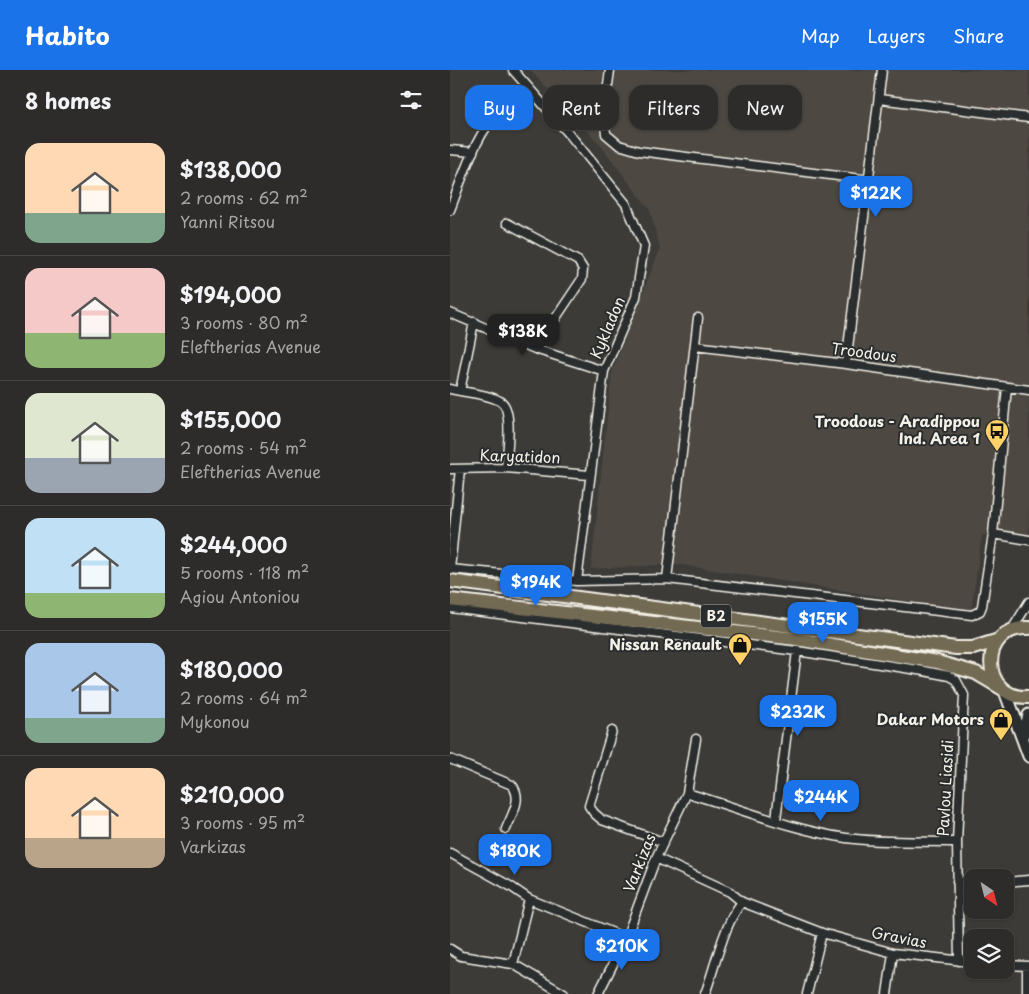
<!DOCTYPE html>
<meta charset="utf-8">
<style>
:root{--surface:#2e2c2a;--page:#3a3836;--text:#f1f3f6;--muted:#a7a7a8;--line:#494847;--accent:#1a73e8}
body{margin:0;font-family:"Playpen Sans",sans-serif;background:var(--page);color:var(--text);height:100vh;display:flex;flex-direction:column;font-size:19px;white-space:nowrap}
*{box-sizing:border-box;margin:0}
p{font-size:16px;color:var(--muted)}
.icon{flex:none;width:28px;height:28px;fill:none;stroke:currentColor;stroke-width:2;stroke-linecap:round;stroke-linejoin:round}
.map{position:relative;flex:1;overflow:hidden}
.sheet{display:flex;flex-direction:column;background:var(--surface);width:450px}
.sheet>*{flex:none}
.hud{position:absolute;left:15px;top:15px;width:475px;height:45px;display:flex;gap:10px}
.needle{width:32px;rotate:145deg}
.controls{position:absolute;left:514px;top:799px;display:grid;gap:10px}
.controls a{display:grid;place-items:center;width:50px;height:50px;border-radius:10px;background:var(--surface);box-shadow:0 1px 4px #0004,0 0 0 1px var(--line);font-size:25px}
.price{position:absolute;translate:-50% -42px;padding:0 11px;border-radius:10px;background:var(--accent);color:#fff;font-size:16px;line-height:32px;filter:drop-shadow(0 1px 2px #0008)}
.price::after{content:'';position:absolute;left:50%;top:30px;width:15px;height:11px;margin-left:-8px;background:inherit;clip-path:polygon(0 0,100% 0,50% 100%)}
.price.selected{background:#222;color:#fff}
ul{padding:0;list-style:none}
li{display:flex;align-items:center;gap:15px;height:125px;padding:0 25px}
li+li{border-top:1px solid var(--line)}
li span{display:grid;place-items:center;flex:none;width:140px;height:100px;border-radius:15px;color:#555}
li>.icon{margin-inline-start:auto}
span .icon{width:60px;height:60px;fill:#fffc;stroke-width:1}
li b{font-size:21px}
h2{display:flex;justify-content:space-between;align-items:center;height:60px;padding:0 25px;font-size:21px}
.tag{padding:0 18px;border-radius:15px;background:var(--surface);box-shadow:0 1px 4px #0004,0 0 0 1px var(--line);font-size:18px;line-height:45px}
.tag.selected{background:var(--accent);color:#fff}
header{display:flex;align-items:center;gap:30px;box-sizing:border-box;height:70px;padding:0 25px;background:var(--accent);color:#fff}
header strong{font-size:24px}
nav{display:flex;gap:28px;margin-inline-start:auto;font-size:18px}
main{display:flex;flex:1;min-height:0}
.map>svg:first-child{display:block}
</style>
<header>
<strong>Habito</strong>
<nav><a>Map</a><a>Layers</a><a>Share</a></nav>
</header>
<main>
<section class="sheet">
<h2>8 homes<svg class="icon" aria-label="filters" viewBox="0 0 24 24"><path d="M4 7h16M4 17h16"/><circle cx="9" cy="7" r="2"/><circle cx="15" cy="17" r="2"/></svg></h2>
<ul>
<li><span style="background:linear-gradient(#ffd9b3 70%,#7fa58c 0)"><svg class="icon" aria-label="home" viewBox="0 0 24 24"><path d="M3 11l9-7 9 7M6 9v11h12V9"/></svg></span><div><b>$138,000</b><p>2 rooms · 62 m²</p><p>Yanni Ritsou</p></div></li>
<li><span style="background:linear-gradient(#f6c9c9 65%,#8fb573 0)"><svg class="icon" aria-label="home" viewBox="0 0 24 24"><path d="M3 11l9-7 9 7M6 9v11h12V9"/></svg></span><div><b>$194,000</b><p>3 rooms · 80 m²</p><p>Eleftherias Avenue</p></div></li>
<li><span style="background:linear-gradient(#dfe7d0 65%,#9aa5b1 0)"><svg class="icon" aria-label="home" viewBox="0 0 24 24"><path d="M3 11l9-7 9 7M6 9v11h12V9"/></svg></span><div><b>$155,000</b><p>2 rooms · 54 m²</p><p>Eleftherias Avenue</p></div></li>
<li><span style="background:linear-gradient(#bfe0f5 75%,#8fb573 0)"><svg class="icon" aria-label="home" viewBox="0 0 24 24"><path d="M3 11l9-7 9 7M6 9v11h12V9"/></svg></span><div><b>$244,000</b><p>5 rooms · 118 m²</p><p>Agiou Antoniou</p></div></li>
<li><span style="background:linear-gradient(#a9c7e8 75%,#7fa58c 0)"><svg class="icon" aria-label="home" viewBox="0 0 24 24"><path d="M3 11l9-7 9 7M6 9v11h12V9"/></svg></span><div><b>$180,000</b><p>2 rooms · 64 m²</p><p>Mykonou</p></div></li>
<li><span style="background:linear-gradient(#ffd9b3 70%,#b9a48a 0)"><svg class="icon" aria-label="home" viewBox="0 0 24 24"><path d="M3 11l9-7 9 7M6 9v11h12V9"/></svg></span><div><b>$210,000</b><p>3 rooms · 95 m²</p><p>Varkizas</p></div></li>
</ul>
</section>
<div class="map">
<svg width="579" height="924" viewBox="0 0 579 924">
<rect width="100%" height="100%" fill="#3d3b38"/>
<filter id="ink" filterUnits="userSpaceOnUse"><feTurbulence type="fractalNoise" baseFrequency=".02" numOctaves="2"/><feDisplacementMap in="SourceGraphic" scale="10" xChannelSelector="R" yChannelSelector="G"/><feConvolveMatrix kernelMatrix="1 2 1 2 8 2 1 2 1" color-interpolation-filters="sRGB"/></filter>
<g filter="url(#ink)">
<!-- built -->
<path fill="#4d4843" d="M80,0H579V469L532,465L521,541L226,494L141,499L162,302L210,179L200,140L148,72Z"/>
<g fill="none" stroke-linecap="round" stroke-linejoin="round">
<!-- minor casing -->
<g stroke="#f4f1e8" stroke-width="11">
<path id="minor" d="M63,0L120,65L176,134L194,176L186,227L154,301L127,511
M160,0L154,45L156,64L169,75L189,81L420,110
M429,29L579,48
M0,80L23,82
M0,140C14,104 25,64 53,36C60,29 70,24 79,18
M57,153L128,191L133,199L132,209L85,279
M0,243L85,279L154,301
M245,276L396,294L579,320
M396,294L432,0
M0,319C15,323 36,323 50,331C64,338 57,383 56,398
M10,321L24,252
M0,399L56,398L139,405
M543,464L579,470
M0,499L127,511L217,509L522,545L530,541L532,536L543,464L557,317
M0,499L10,399
M217,509L248,248
M0,538L347,581L474,601L499,606L506,610L514,625L507,772L509,891
M561,561L579,532
M162,661L139,736L144,743L152,750L213,772
M0,689L62,715C73,729 62,744 56,759
M237,723C289,738 342,760 396,768C432,773 470,771 507,772
M326,749L347,581
M0,783L60,816L79,829L176,868
M206,788L280,822L292,832L372,863L443,883L522,892
M507,811L522,812
M555,812L579,810
M0,879L11,886L63,894L114,924
M63,894L79,829
M555,895L579,896
M577,896V924
M148,924L176,868L206,788L237,723L246,669
M255,924C265,897 274,853 292,832
M357,924L372,863
M437,924L443,883"/>
</g>
<!-- secondary casing -->
<g stroke="#f4f1e8" stroke-width="15">
<path id="secondary" d="M555,621L579,686
M573,667L579,645"/>
</g>
<!-- trunk casing -->
<g stroke="#f4f1e8" stroke-width="16">
<path id="trunk" d="M0,511L506,578H523L549,570
M0,530L346,569L487,592L526,603L553,619
M579,558C528,555 529,630 579,627"/>
</g>
<!-- minor -->
<use href="#minor" stroke="#2a2d2e" stroke-width="8"/>
<!-- secondary -->
<use href="#secondary" stroke="#2a2d2e" stroke-width="11"/>
<!-- trunk -->
<use href="#trunk" stroke="#736b52" stroke-width="12"/>
</g>
</g>
<!-- icons -->
<defs>
<g id="bus-pin" transform="scale(1.25)"><path d="M0 17L-7.5 6A9.5 9.5 0 1 1 7.5 6Z" fill="#ffd166" stroke="#2a2d2e"/><path d="M-5-6H5V4H4V6H2V4H-2V6H-4V4H-5ZM-3.5-4V0h7V-4ZM-3.5 1.2v1.5H-2V1.2ZM2 1.2v1.5H3.5V1.2Z" fill="#111"/></g>
<g id="shop-pin" transform="scale(1.25)"><path d="M0 17L-7.5 6A9.5 9.5 0 1 1 7.5 6Z" fill="#ffd166" stroke="#2a2d2e"/><path d="M-5-2.5h2.3a2.7 3.5 0 0 1 5.4 0H5L5.5 6h-11ZM-1.5-2.5h3a1.5 2.3 0 0 0-3 0Z" fill="#111"/></g>
</defs>
<g fill-rule="evenodd">
<use href="#bus-pin" x="547" y="361"/>
<use href="#shop-pin" x="290" y="575"/>
<use href="#shop-pin" x="551" y="650"/>
</g>
<g text-anchor="middle" stroke-width="4" stroke-linejoin="round" paint-order="stroke">
<!-- shield labels -->
<rect fill="#2a2d2e" stroke="#b7b6b0" stroke-width="1" x="251" y="534.5" width="30" height="23" rx="4"/>
<g font-size="14" font-weight="bold" fill="#f4f1e8">
<text x="266" y="551">B2</text>
</g>
<!-- street labels -->
<g font-size="15" fill="#f4f1e8" stroke="#2a2d2e">
<text transform="translate(158 258) rotate(-67)" y="5">Kykladon</text>
<text transform="translate(414 283) rotate(8)" y="5">Troodous</text>
<text transform="translate(70 387) rotate(2)" y="5">Karyatidon</text>
<text transform="translate(496 718) rotate(-87)" y="5">Pavlou Liasidi</text>
<text transform="translate(190 793) rotate(-68)" y="5">Varkizas</text>
<text transform="translate(449 868) rotate(11)" y="5">Gravias</text>
</g>
<!-- poi labels -->
<g font-size="15" font-weight="bold" fill="#f4f1e8" stroke="#2a2d2e" text-anchor="end">
<text x="530" y="357">Troodous - Aradippou<tspan x="530" dy="17">Ind. Area 1</tspan></text>
<text x="272" y="580">Nissan Renault</text>
<text x="534" y="655">Dakar Motors</text>
</g>
</g>
</svg>
<div class="controls">
<a><svg class="needle" viewBox="-14 -14 28 28"><path d="M0-13l5 13h-10z" fill="#e53935"/><path d="M0 13l5-13h-10z" fill="#a7a7a8"/></svg></a>
<a><svg class="icon" aria-label="layers" viewBox="0 0 24 24"><path d="M12 4l9 5-9 5-9-5zM3 14l9 5 9-5"/></svg></a>
</div>
<b class="price" style="left:426px;top:148px">$122K</b>
<b class="price selected" style="left:73px;top:286px">$138K</b>
<b class="price" style="left:86px;top:537px">$194K</b>
<b class="price" style="left:373px;top:574px">$155K</b>
<b class="price" style="left:348px;top:667px">$232K</b>
<b class="price" style="left:371px;top:752px">$244K</b>
<b class="price" style="left:65px;top:806px">$180K</b>
<b class="price" style="left:172px;top:901px">$210K</b>
<div class="hud">
<a class="tag selected">Buy</a>
<a class="tag">Rent</a>
<a class="tag">Filters</a>
<a class="tag">New</a>
</div>
</div>
</main>
